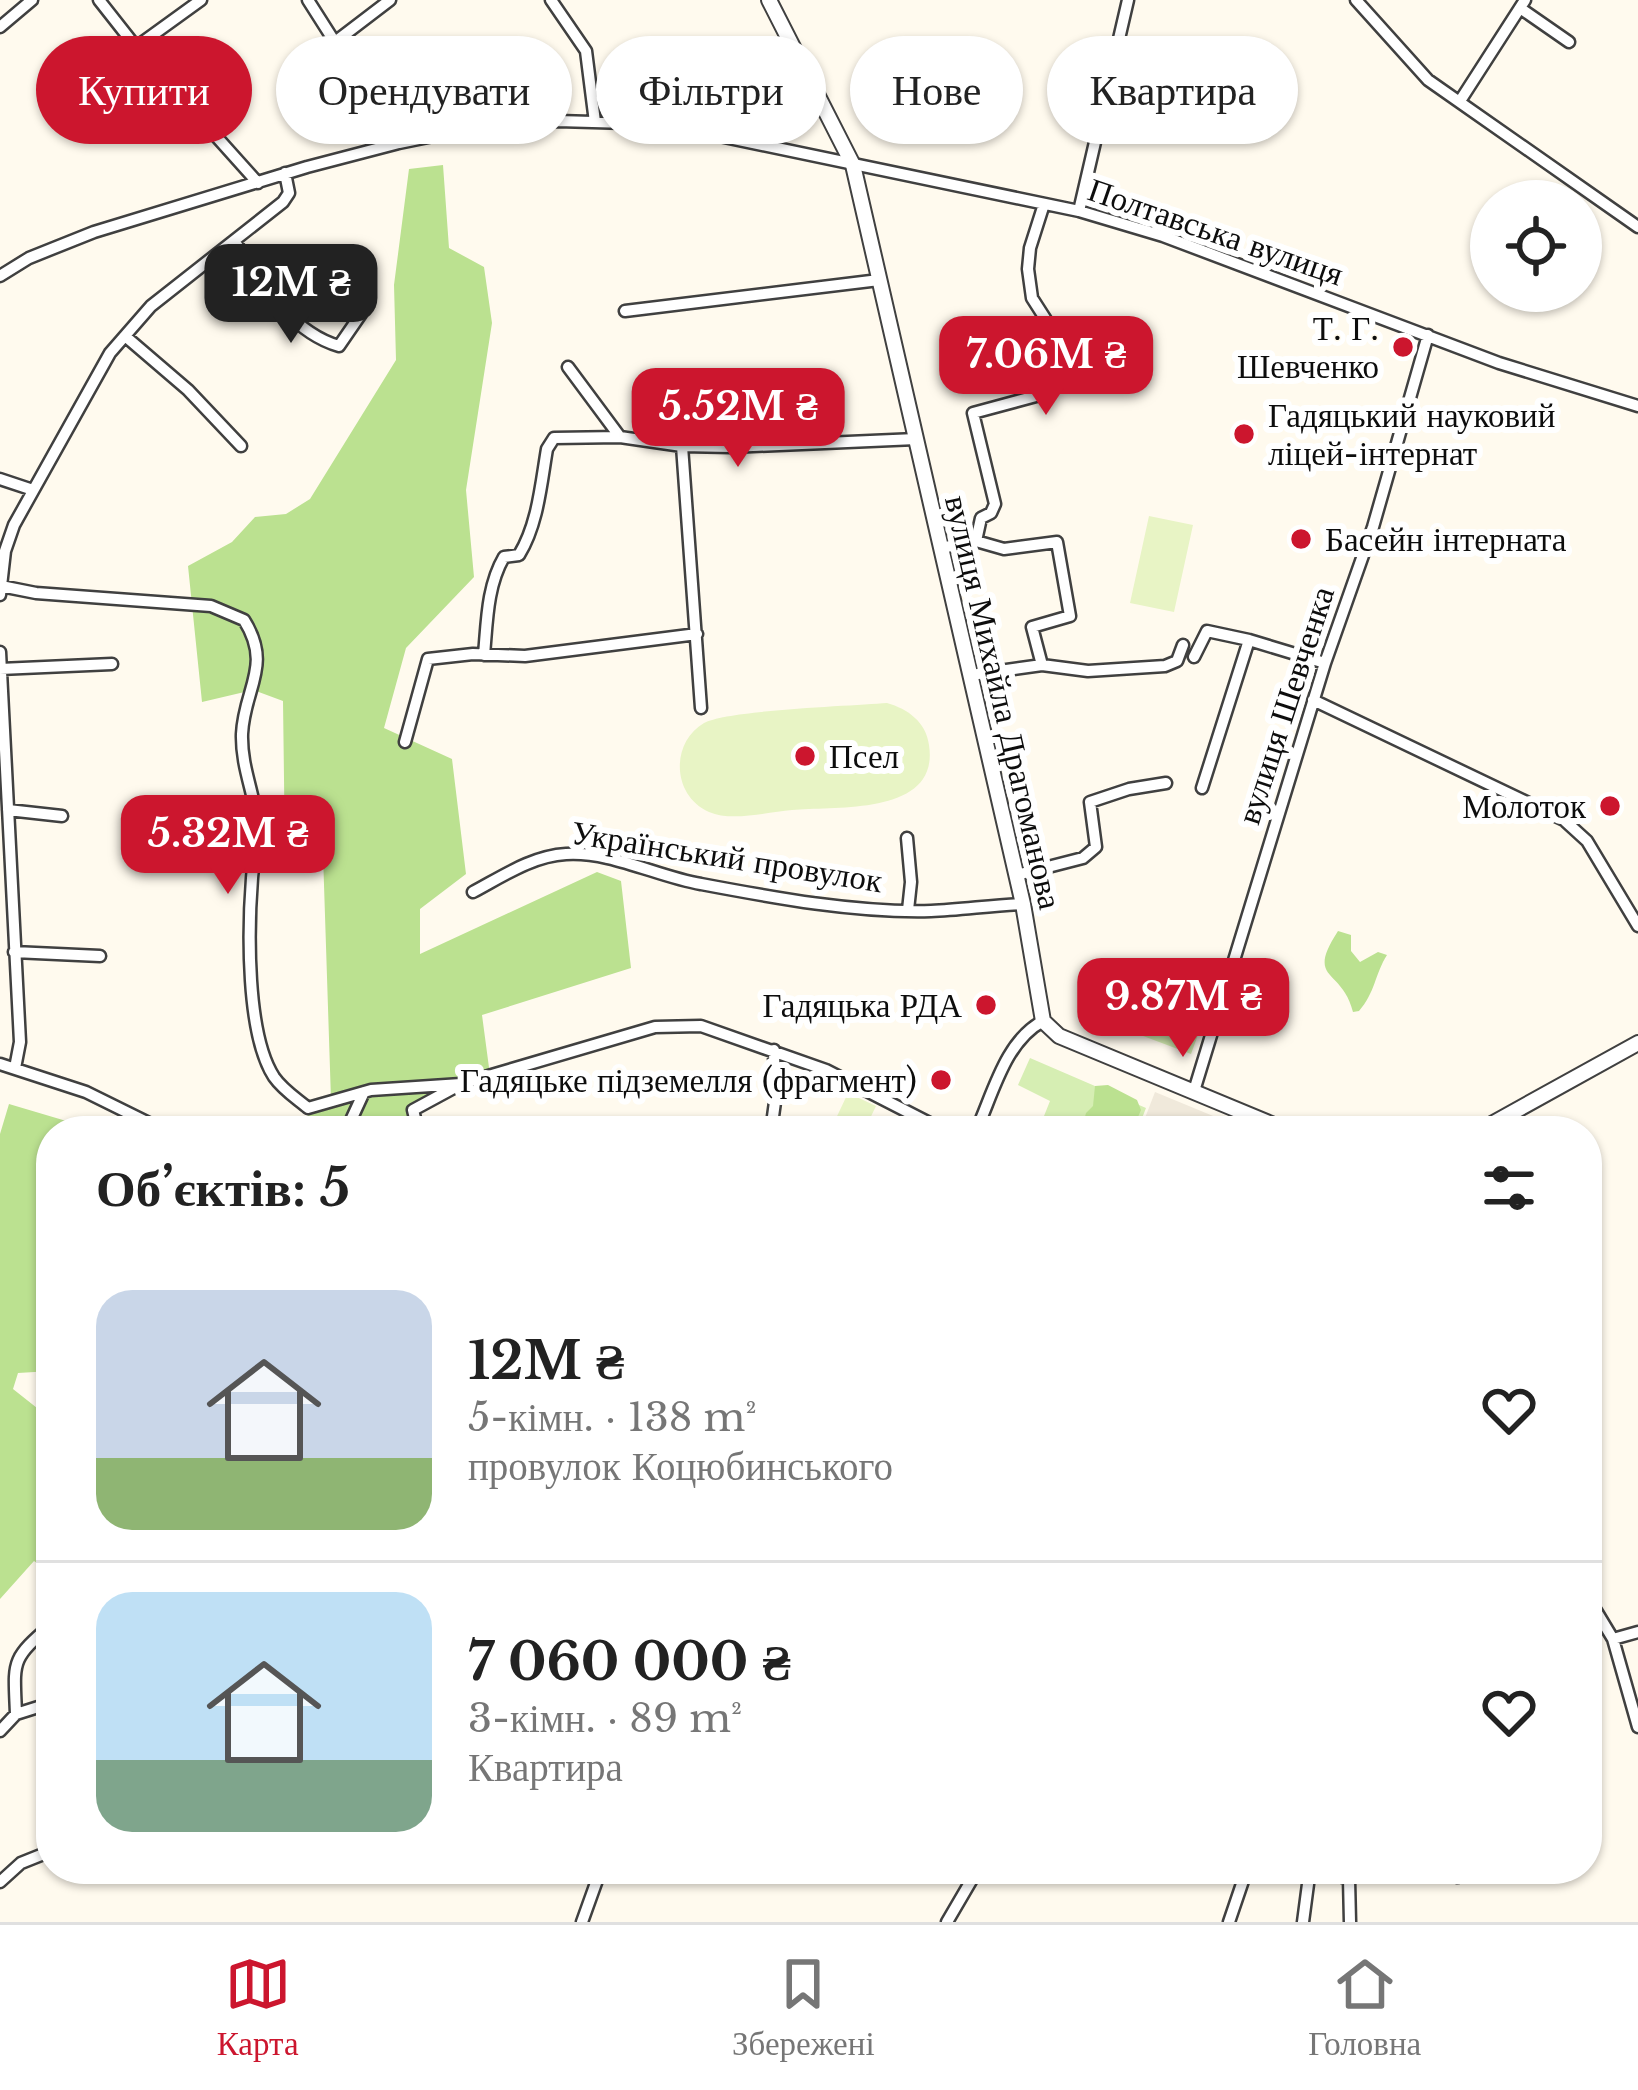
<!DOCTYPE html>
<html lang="uk">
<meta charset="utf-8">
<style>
:root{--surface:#fff;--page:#f6f6f6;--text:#222;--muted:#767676;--line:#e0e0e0;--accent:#cc162e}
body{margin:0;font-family:"Libre Baskerville",serif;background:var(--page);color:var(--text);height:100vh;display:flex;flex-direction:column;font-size:45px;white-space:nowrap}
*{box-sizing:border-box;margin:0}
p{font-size:39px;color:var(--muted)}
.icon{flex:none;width:66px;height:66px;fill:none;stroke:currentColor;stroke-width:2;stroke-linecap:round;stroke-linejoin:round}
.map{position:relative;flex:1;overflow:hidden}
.details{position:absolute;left:36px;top:1116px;width:1566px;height:768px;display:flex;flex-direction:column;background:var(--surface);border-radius:48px;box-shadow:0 3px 9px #0004}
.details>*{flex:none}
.banner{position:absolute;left:36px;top:36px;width:1566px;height:108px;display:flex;gap:24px}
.controls{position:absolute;left:1470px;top:180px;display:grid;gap:24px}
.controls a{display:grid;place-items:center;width:132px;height:132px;border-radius:50%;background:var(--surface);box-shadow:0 3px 9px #0004;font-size:60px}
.price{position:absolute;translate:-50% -102px;padding:0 27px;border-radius:24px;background:var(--accent);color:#fff;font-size:39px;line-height:78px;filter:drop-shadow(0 3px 6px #0008)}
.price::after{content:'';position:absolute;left:50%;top:72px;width:36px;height:27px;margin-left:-18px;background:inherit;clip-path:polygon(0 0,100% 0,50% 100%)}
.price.on{background:#222;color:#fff}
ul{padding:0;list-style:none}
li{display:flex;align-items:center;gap:36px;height:300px;padding:0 60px}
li+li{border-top:3px solid var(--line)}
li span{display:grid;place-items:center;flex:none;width:336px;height:240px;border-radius:36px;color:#555}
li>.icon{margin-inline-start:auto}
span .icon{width:144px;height:144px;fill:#fffc;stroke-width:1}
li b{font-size:51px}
h2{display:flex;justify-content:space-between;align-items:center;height:144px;padding:0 60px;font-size:51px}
.pill{padding:0 42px;border-radius:54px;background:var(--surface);box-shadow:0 3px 9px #0004;font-size:42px;line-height:108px}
.pill.on{background:var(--accent);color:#fff}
.dock{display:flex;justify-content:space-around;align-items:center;height:168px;border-top:3px solid var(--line);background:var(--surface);font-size:33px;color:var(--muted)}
.dock a{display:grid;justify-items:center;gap:6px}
.dock .on{color:var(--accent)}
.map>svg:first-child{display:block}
</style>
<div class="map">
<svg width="1638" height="1922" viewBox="0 0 1638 1922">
<rect width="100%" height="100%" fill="#fffaee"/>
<!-- green -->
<path fill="#d6eeb3" d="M1123,960L1175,963L1160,1001L1205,1016L1191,1054L1106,1022Z
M1030,1058L1146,1108L1137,1131H1038L1050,1101L1018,1085Z"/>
<!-- forest -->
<path fill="#bbe190" d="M443,165L449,248L484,267L492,323L466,490L474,577L406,648L384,728L452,759L466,874L420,909V954L597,872L621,881L631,968L482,1015L490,1075L413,1110L418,1131H307L308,1108L331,1100L323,854L285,856L283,701L253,690L202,702L188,566L232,542L255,517L286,514L310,499L396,360L394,285L409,169Z
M1338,931L1351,935V951L1360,962L1378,952L1387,955C1375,974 1375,993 1359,1011L1353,1012C1342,967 1305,982 1338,931Z
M1108,1085L1137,1100L1141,1110L1132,1131H1081L1086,1113L1093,1106L1095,1086Z
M9,1104L73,1123L74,1131H51V1371L18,1373L13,1389L37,1408L51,1431V1573L34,1561L0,1599V1134Z"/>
<!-- pitch -->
<path fill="#e8f4c5" d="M1149,516L1193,525L1174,612L1130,603Z
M887,703C908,709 926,722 929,745C940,816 836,806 792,810C767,812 732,822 709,812C672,796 670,743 704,723C727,710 852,706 887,703Z
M848,1093L876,1106L864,1131H830Z"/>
<!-- plaza -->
<path fill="#f0e9db" d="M1155,1092L1218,1118L1213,1131H1140Z"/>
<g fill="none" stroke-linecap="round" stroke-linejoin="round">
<!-- minor casing -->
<g stroke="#404040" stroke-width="15">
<path id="minor" d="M99,0L136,47L258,183
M308,0L399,143
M551,0L586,51L595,122
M1356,0L1428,80L1638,227
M1520,8L1569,42
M0,27L32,0
M335,42L390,0
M136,47L201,0
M1460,101L1525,0
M1079,211L1128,0
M235,242C261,281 290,332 339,346L361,314
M0,276L29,258L94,232L307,167L399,143L463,130L558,121L662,124L1079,211L1163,236L1499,363L1638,406
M625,311L879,280
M125,336L188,390L241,446
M568,367L620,437
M682,446L701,708
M0,479L33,490
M941,548L976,541L981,518L991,513L995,504L973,413L1051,392V381L1057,374L1048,323L1032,298L1028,269L1030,248L1044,204
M1,586L36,593L211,606L244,620C273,666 244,688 242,734C241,770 257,798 258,833C258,848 253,863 252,878C248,929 246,1034 274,1077C283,1090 296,1098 308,1108L371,1090L461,1084
M0,595L5,551L14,525L110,353L151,306L283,202L289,193L285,173
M0,652L20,1042L15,1068
M484,655C487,622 487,586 504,557L519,555C538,524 541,484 547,449L554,438L620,437L682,446L731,447L916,439
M1194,657L1207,631L1249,640
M1042,665L1088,671L1165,666L1177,661L1183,645
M0,669L112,664
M971,675L1042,665L1032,627L1070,616L1057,542L1004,549L976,541
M1313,700L1564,820L1587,841L1638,926
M405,742L428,659L473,654L525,656L697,634
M1202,788L1249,640L1325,663
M8,810L62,816
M907,838L911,882L908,910
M1017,875L1083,858L1096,847L1090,802L1129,789L1166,783
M473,892C503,876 532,856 566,854C611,851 658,877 701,884C775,898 856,913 931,911C961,910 992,905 1023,904
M14,952L100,956
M0,1064L86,1092L165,1131
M1194,1091L1325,663L1373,527L1428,335
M346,1131L364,1092
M418,1131L413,1110L461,1084L655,1027L701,1026L826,1070L945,1131
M771,1131L775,1102L774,1050
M976,1131C993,1094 1005,1041 1043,1021
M1587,1596L1613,1639L1638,1727
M1613,1639L1638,1632
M16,1714C14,1661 10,1660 51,1625
M0,1731L16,1714L51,1703
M1317,1869L1349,1879L1350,1922
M1450,1869L1457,1877
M0,1882L21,1863L51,1851
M582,1922L601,1869
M947,1922L978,1869
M1229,1922L1247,1869
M1303,1922L1310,1869"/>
</g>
<!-- tertiary casing -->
<g stroke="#404040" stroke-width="18">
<path id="tertiary" d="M769,0L853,165L1023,904L1043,1021L1059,1036L1288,1131
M1479,1131L1638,1043"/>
</g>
<!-- minor -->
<use href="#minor" stroke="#fff" stroke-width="10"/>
<!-- tertiary -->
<use href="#tertiary" stroke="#fff" stroke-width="14"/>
</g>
<!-- markers -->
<g fill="#cc162e" stroke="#fff" stroke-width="4.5">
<circle cx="1403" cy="347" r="12"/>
<circle cx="1244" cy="434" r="12"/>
<circle cx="1301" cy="539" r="12"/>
<circle cx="805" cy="756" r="12"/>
<circle cx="1610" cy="806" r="12"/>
<circle cx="986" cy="1005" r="12"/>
<circle cx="941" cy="1080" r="12"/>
</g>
<g text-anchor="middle" stroke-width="12" stroke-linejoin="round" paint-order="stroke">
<!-- street labels -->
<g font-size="33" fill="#0d0d0d" stroke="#fff">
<text transform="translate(1216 231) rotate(19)" y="12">Полтавська вулиця</text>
<text transform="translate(1004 702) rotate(77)" y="12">вулиця Михайла Драгоманова</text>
<text transform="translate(1285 705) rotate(-72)" y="12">вулиця Шевченка</text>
<text transform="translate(727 856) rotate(9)" y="12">Український провулок</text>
</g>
<!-- poi labels -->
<g font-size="33" fill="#0d0d0d" stroke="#fff" text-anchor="end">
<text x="1379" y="340">Т. Г.<tspan x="1379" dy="38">Шевченко</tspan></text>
<text x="1268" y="427" text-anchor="start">Гадяцький науковий<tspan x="1268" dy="38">ліцей-інтернат</tspan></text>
<text x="1325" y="551" text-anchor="start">Басейн інтерната</text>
<text x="829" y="768" text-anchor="start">Псел</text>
<text x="1586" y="818">Молоток</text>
<text x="962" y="1017">Гадяцька РДА</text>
<text x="917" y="1092">Гадяцьке підземелля (фрагмент)</text>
</g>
</g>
</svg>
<div class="controls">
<a><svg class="icon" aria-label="locate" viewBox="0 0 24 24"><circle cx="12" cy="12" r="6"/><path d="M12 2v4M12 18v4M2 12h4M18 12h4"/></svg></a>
</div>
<b class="price on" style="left:291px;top:346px">12M ₴</b>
<b class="price" style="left:1046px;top:418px">7.06M ₴</b>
<b class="price" style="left:738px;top:470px">5.52M ₴</b>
<b class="price" style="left:228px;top:897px">5.32M ₴</b>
<b class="price" style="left:1183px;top:1060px">9.87M ₴</b>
<div class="banner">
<a class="pill on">Купити</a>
<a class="pill">Орендувати</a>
<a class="pill">Фільтри</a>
<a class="pill">Нове</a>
<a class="pill">Квартира</a>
</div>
<section class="details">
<h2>Об’єктів: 5<svg class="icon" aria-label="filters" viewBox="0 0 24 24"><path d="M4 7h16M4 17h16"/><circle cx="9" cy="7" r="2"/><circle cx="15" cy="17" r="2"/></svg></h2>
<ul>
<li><span style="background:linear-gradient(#c9d6e8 70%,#8fb573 0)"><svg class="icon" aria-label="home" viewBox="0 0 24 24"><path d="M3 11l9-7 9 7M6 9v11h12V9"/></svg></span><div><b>12M ₴</b><p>5-кімн. · 138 m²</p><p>провулок Коцюбинського</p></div><svg class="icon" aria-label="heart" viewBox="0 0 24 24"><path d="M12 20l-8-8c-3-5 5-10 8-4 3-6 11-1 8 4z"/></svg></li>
<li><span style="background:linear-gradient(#bfe0f5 70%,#7fa58c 0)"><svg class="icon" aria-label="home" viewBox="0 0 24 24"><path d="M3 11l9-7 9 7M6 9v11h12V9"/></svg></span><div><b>7 060 000 ₴</b><p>3-кімн. · 89 m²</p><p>Квартира</p></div><svg class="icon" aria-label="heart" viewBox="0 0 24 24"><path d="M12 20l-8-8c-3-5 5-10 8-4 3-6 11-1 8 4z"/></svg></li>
</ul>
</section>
</div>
<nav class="dock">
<a class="on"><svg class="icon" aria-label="map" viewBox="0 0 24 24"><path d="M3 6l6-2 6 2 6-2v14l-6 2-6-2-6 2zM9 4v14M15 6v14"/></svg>Карта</a>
<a><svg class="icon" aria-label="saved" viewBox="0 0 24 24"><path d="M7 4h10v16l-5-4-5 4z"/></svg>Збережені</a>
<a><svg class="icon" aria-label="home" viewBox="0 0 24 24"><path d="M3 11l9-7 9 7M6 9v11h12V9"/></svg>Головна</a>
</nav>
